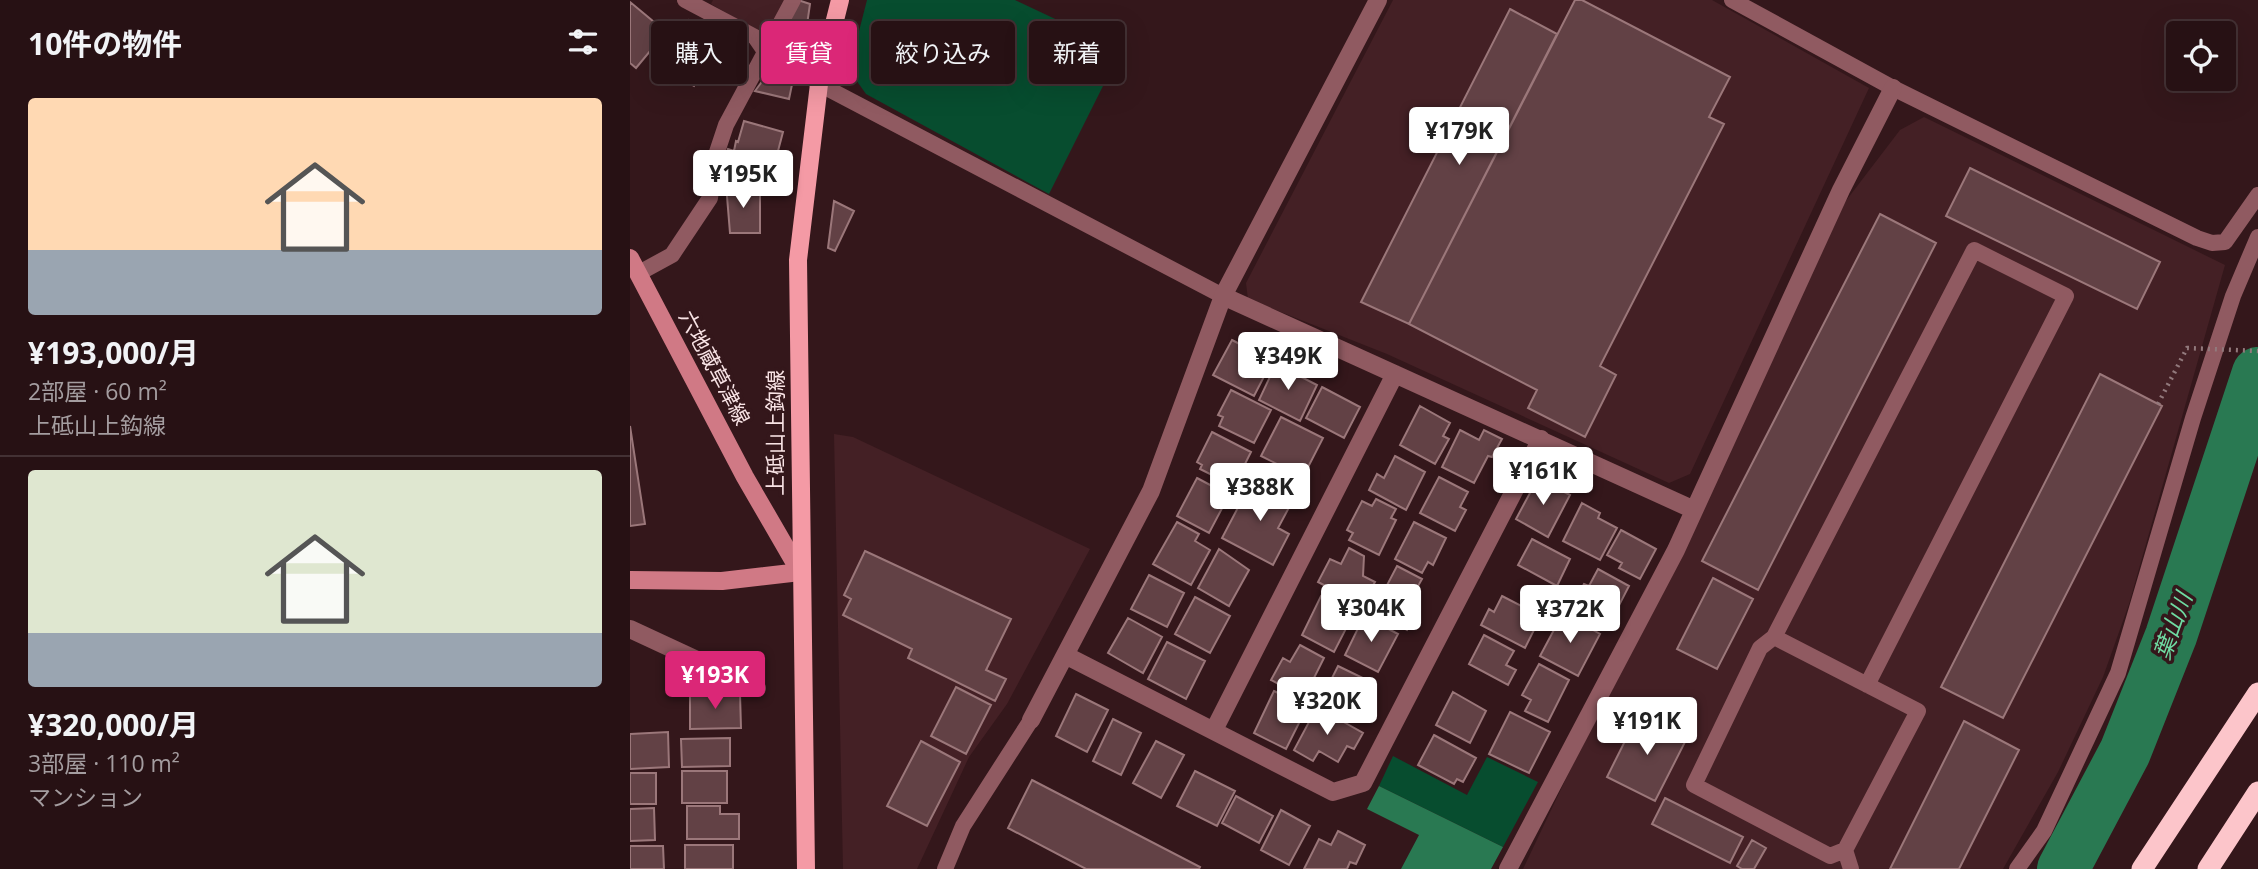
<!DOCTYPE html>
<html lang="ja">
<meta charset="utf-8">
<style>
:root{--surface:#271114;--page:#331f22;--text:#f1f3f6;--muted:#a49da0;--line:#433134;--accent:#db2777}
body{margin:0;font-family:"Open Sans","Noto Sans JP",sans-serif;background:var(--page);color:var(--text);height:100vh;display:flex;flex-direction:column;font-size:26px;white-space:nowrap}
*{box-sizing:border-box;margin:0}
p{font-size:23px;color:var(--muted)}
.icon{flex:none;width:38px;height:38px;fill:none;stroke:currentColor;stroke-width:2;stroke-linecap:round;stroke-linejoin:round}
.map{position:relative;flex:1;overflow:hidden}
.panel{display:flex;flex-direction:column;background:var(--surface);width:630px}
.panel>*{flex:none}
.guide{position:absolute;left:21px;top:21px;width:665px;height:63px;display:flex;gap:14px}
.controls{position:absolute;left:1536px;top:21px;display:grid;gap:14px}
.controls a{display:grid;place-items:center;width:70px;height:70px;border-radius:7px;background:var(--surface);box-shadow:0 7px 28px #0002,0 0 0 2px var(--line);font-size:35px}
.price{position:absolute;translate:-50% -60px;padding:0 16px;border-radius:7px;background:#fff;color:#222;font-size:23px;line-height:46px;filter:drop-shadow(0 2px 4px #0008)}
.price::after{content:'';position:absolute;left:50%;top:42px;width:21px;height:16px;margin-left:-10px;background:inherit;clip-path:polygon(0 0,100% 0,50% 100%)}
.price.selected{background:var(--accent);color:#fff}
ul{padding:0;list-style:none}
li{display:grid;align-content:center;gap:14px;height:371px;padding:0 28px}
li+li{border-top:2px solid var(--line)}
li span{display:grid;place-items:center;height:217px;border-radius:7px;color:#555}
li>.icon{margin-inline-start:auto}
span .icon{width:126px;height:126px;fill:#fffc;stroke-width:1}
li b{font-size:30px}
h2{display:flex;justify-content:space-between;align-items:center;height:84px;padding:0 28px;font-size:30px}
.tag{padding:0 24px;border-radius:7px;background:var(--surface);box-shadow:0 7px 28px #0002,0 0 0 2px var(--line);font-size:24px;line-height:63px}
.tag.selected{background:var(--accent);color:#fff}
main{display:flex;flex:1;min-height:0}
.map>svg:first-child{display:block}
</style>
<main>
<section class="panel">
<h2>10件の物件<svg class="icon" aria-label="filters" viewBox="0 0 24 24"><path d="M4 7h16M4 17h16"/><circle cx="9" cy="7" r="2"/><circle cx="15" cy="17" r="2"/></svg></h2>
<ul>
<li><span style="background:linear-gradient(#ffd9b3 70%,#9aa5b1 0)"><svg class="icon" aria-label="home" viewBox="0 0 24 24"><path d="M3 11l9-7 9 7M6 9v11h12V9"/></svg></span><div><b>¥193,000/月</b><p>2部屋 · 60 m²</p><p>上砥山上鈎線</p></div></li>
<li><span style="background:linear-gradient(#dfe7d0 75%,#9aa5b1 0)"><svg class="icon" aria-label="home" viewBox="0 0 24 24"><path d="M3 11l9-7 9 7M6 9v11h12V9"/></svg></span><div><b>¥320,000/月</b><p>3部屋 · 110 m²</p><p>マンション</p></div></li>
</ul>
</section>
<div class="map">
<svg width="1628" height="869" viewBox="0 0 1628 869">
<rect width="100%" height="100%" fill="#34171b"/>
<!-- built -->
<path fill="#442025" d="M83,0H157L139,38L81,4Z
M763,0H1082L1239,88L1060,474L1039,483L757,354L618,299L616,283Z
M1294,117L1595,265L1499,604L1473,677L1428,772L1373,869H893L942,766L1046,567L1215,202L1270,130Z
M204,434L223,437L460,549L377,704L339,757L287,869H213Z"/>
<!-- green -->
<path fill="#074d2f" d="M237,0H385L491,50L419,194L236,94L219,70Z
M763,756L837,795L857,757L908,782L873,847L749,786Z"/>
<!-- water -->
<path fill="#297952" d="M749,786L873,847L861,869H771L789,835L737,809Z"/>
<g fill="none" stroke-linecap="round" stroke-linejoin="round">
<!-- river -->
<path stroke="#297952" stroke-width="52" d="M1433,869L1495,752L1541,636L1628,373"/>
</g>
<!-- building -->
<path fill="#624145" stroke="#9b777a" stroke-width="2" d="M168,0L180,4L176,32L163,59L144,50Z
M945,0H952L1100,77L1079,117L1094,124L970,366L986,375L955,437L898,408L907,390L779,324Z
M0,2L36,32L6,68L0,63Z
M880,9L927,34L779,324L731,302Z
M59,20L115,51L103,72L78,62L64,86L32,68Z
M142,68L164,75L159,99L125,91Z
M114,121L153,132L138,189L91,177L98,149L104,151L106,141L108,142Z
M1340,168L1530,262L1507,309L1316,216Z
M111,183V193H130V233H100L96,184Z
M204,201L224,211L205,251L198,248Z
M1250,214L1306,243L1128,590L1072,561Z
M602,340L642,361L624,396L583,375Z
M646,364L687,385L670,421L629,400Z
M1470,374L1532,406L1373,718L1311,687Z
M692,387L730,407L714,438L676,418Z
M601,390L641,410L624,443L589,426L593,417L588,415Z
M790,406L820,423L813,436L819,439L805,464L770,445Z
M651,417L693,438L673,477L631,456Z
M0,426L15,524L0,526Z
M830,430L849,440L854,430L872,439L862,457L858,456L844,483L812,467Z
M582,432L621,452L604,486L570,469L572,465L567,462Z
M765,456L795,472L776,510L739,490L747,474L754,478Z
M809,477L838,492L830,507L836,510L825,531L790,513Z
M567,478L599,495L579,533L547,516Z
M908,478L940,495L918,537L886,519Z
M623,479L663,500L648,528L659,534L643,565L592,538Z
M746,499L766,509L761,518L766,520L749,555L719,540L723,533L717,530L732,501L742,506Z
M952,503L970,513L968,518L987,528L970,560L933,541Z
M547,522L569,534L565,541L580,550L561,585L523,564Z
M784,522L816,538L803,565L798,562L792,573L765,559Z
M991,530L1026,549L1010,579L989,568L992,563L977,555Z
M902,539L940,559L927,586L888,565Z
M719,548L734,556L733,576L745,582L732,605L688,582L700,559L711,564Z
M589,549L619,570L599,606L568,588Z
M235,551L381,619L356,670L376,679L365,701L278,658L282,649L213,615L221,599L214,595Z
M767,566L792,579L778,604L788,609L777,630L743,612Z
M968,569L999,586L983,617L975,613L970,623L941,608L954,584L959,586Z
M519,575L554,593L537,627L501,609Z
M1083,578L1123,599L1087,669L1047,649Z
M691,596L724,613L704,652L672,635Z
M872,596L911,616L895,648L851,625L859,609L864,612Z
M565,597L600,616L580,653L545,634Z
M933,613L970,634L948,676L910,656Z
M734,616L768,634L748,672L715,655Z
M498,618L532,637L513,673L478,653Z
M854,635L884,651L876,665L886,670L878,685L839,664Z
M537,642L575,661L556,699L518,679Z
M670,645L694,658L674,698L641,680L653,658L660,662Z
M909,664L939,680L918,722L895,711L901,700L892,695Z
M708,666L741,682L728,708L724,706L719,718L689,704Z
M326,687L361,705L336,754L301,736Z
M644,691L677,707L656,749L624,733Z
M823,692L856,711L840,743L806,725Z
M60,694H110L111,728L60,729Z
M446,694L478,710L457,752L426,736Z
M687,707L733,733L724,749L717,746L708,762L689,751L683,761L664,750Z
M880,712L920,732L899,773L859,754Z
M1009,713L1057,738L1025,801L977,777Z
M483,719L511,733L491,775L463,761Z
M1334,721L1389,750L1329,869H1260Z
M38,732L39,767L0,769V734Z
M804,735L846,758L833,782L827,779L824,784L788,765Z
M100,738V766L52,767L51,739Z
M291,741L330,762L297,826L257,806Z
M526,741L554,755L531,798L503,783Z
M52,771H97V803H52Z
M565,771L605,791L587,826L547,806Z
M0,773H26V804H0Z
M402,780L570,867L569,869H456L378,828Z
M606,796L643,816L629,843L592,823Z
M1035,798L1113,837L1100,863L1022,824Z
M57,806H90V814H109V839H57Z
M24,808L25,840L0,841V809Z
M651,810L680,826L659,865L631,850Z
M708,831L735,845L726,864L720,862L717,869H674L689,839L701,845Z
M1122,840L1136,848L1124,869H1112L1107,866Z
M55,845H103V869H55Z
M0,846H33L34,869H0Z"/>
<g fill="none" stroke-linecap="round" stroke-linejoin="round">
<!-- lane -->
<path stroke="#905a61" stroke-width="16" d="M55,0L125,37L136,53L169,67L189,84L593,296
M1102,0L1263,88L1567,238L1582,243L1595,242L1628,195
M9,273L42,255L80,198L86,155L96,125L163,0
M1144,637L1130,648L1064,785L1200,856L1215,850
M315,869L333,826L401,720
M1221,869L1215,850L1288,711L1144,637L1344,250L1436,296L1237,685
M1387,869L1414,831L1488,673L1563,418L1603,296L1628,237"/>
<!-- street -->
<path stroke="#905a61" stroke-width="18" d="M593,296L1062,509
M0,629L127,688
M435,655L703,792L733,783L911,439
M401,720L521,491L593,296L748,0
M584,730L765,374
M878,869L1046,550L1211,190L1263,88"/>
<!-- secondary -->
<path stroke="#d07985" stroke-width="18" d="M0,258L115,477L170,572L92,581L0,580"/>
<!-- primary -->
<path stroke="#f49aa5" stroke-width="18" d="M176,869L168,260L189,84L210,0"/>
<!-- highway -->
<path stroke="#fcc5ca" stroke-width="21" d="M1512,869L1628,693
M1578,869L1628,792"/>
<!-- path-bridge -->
<path stroke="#92797c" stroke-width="4.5" stroke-dasharray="2 5" stroke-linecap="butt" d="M1528,404L1557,348L1628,351"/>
</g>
<g text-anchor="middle" stroke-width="7" stroke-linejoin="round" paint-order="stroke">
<!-- street labels -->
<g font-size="21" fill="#f8e3e5" stroke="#34171b">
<text transform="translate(84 368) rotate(62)" y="7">六地蔵草津線</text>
<text transform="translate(146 433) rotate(-90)" y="7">上砥山上鈎線</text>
</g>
<!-- water labels -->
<g font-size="23" font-style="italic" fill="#6fdba2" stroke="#34171b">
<text transform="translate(1543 626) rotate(-70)" y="8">葉山川</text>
</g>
</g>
</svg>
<div class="controls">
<a><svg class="icon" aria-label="locate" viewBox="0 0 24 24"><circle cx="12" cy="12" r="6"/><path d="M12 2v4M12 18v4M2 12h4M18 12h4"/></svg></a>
</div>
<b class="price" style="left:829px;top:167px">¥179K</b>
<b class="price" style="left:113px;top:210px">¥195K</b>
<b class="price" style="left:658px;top:392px">¥349K</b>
<b class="price" style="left:913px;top:507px">¥161K</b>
<b class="price" style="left:630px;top:523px">¥388K</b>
<b class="price" style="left:741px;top:644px">¥304K</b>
<b class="price" style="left:940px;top:645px">¥372K</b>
<b class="price selected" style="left:85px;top:711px">¥193K</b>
<b class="price" style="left:697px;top:737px">¥320K</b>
<b class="price" style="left:1017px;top:757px">¥191K</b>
<div class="guide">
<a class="tag">購入</a>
<a class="tag selected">賃貸</a>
<a class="tag">絞り込み</a>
<a class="tag">新着</a>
</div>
</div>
</main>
